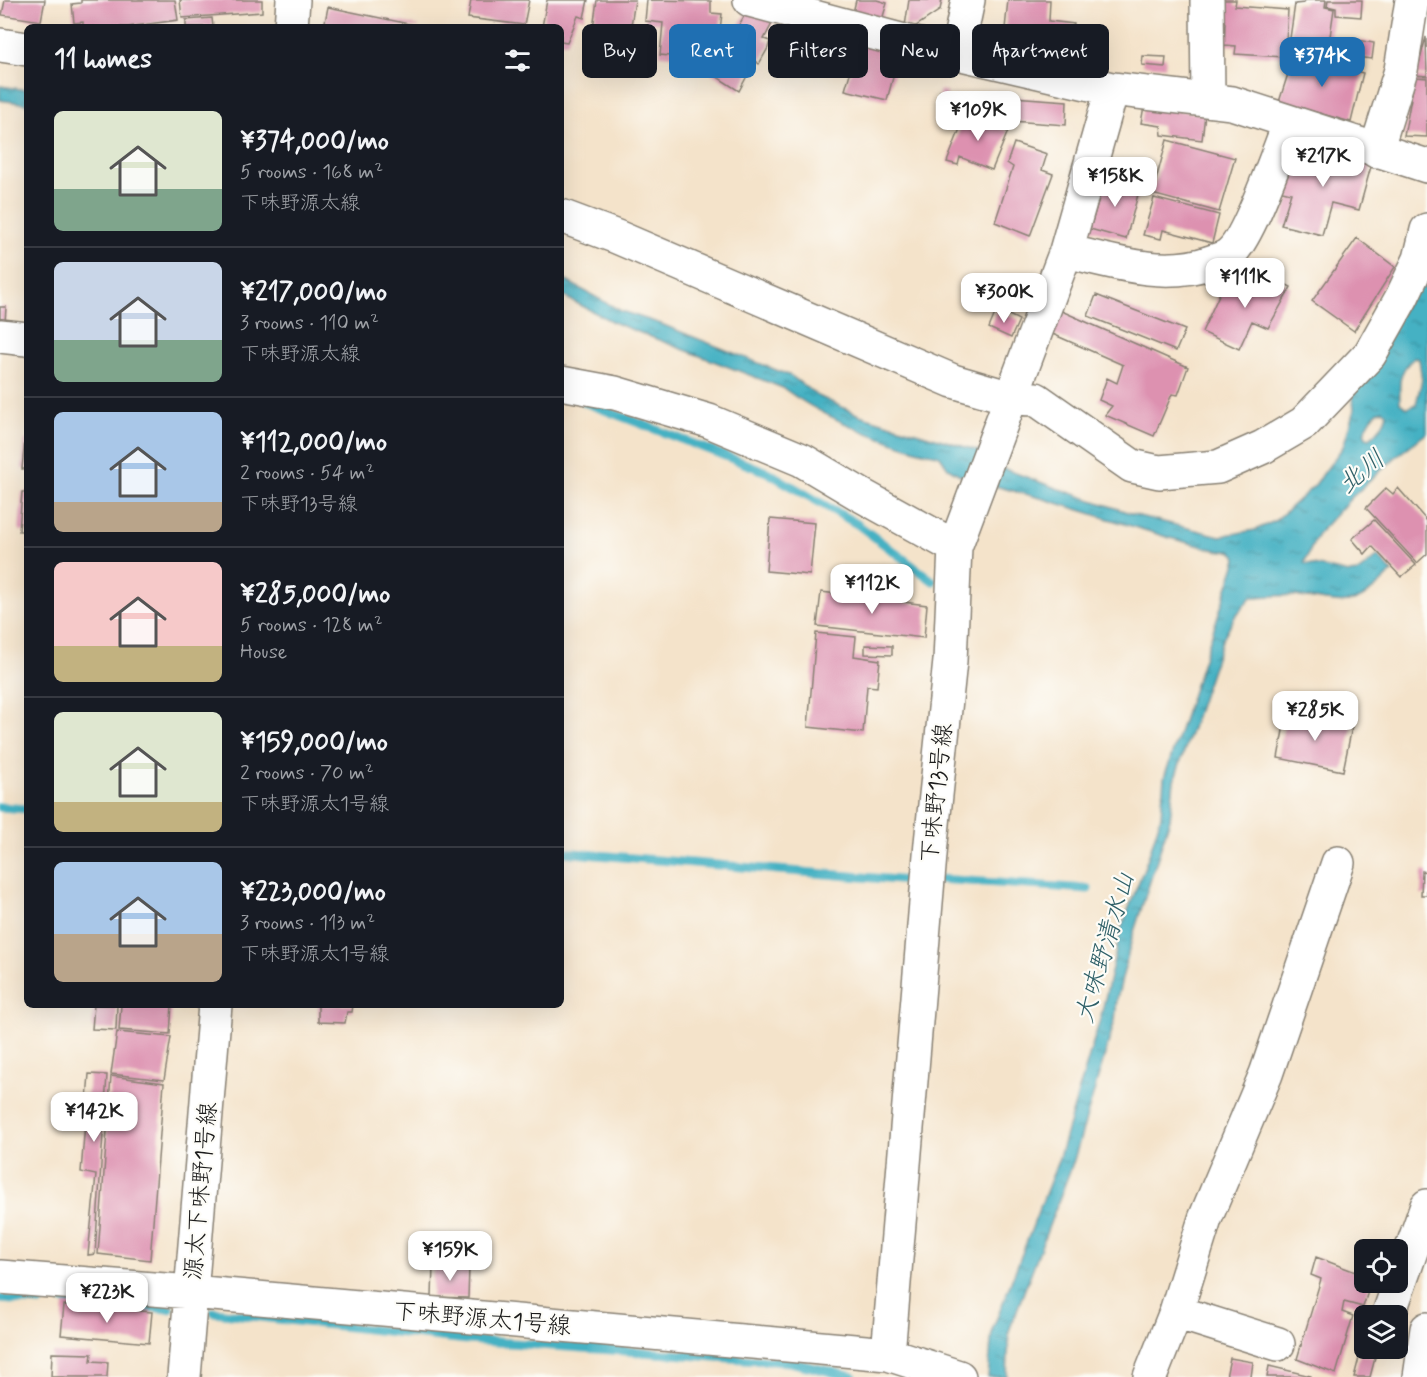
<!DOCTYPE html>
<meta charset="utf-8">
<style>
:root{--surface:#171b24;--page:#242831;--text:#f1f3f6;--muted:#9ea1a6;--line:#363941;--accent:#1f6fb2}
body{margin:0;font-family:Mynerve,"Klee One",sans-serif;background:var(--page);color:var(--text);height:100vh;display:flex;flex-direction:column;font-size:22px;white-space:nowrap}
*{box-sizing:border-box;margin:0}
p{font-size:20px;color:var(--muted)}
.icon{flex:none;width:33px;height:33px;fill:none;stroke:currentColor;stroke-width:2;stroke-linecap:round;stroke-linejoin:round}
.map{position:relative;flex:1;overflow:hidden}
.sheet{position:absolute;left:24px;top:24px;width:540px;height:984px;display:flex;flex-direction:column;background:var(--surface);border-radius:9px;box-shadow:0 6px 24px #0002}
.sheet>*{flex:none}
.banner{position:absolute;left:582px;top:24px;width:570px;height:54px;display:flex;gap:12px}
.controls{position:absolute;left:1354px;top:1239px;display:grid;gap:12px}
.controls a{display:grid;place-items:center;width:54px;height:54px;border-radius:9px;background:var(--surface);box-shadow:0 6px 24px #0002;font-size:30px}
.price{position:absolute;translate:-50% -51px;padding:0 14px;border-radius:12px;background:#fff;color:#222;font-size:20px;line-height:39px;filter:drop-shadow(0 2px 3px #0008)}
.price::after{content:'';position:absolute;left:50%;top:36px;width:18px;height:14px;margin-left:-9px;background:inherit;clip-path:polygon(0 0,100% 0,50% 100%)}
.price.active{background:var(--accent);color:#fff}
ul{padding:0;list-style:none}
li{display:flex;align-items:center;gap:18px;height:150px;padding:0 30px}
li+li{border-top:2px solid var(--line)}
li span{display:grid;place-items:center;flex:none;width:168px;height:120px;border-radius:9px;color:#555}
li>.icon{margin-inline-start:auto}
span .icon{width:72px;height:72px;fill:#fffc;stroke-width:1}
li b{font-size:26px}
h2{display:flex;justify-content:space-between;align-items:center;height:72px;padding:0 30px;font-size:26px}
.tag{padding:0 21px;border-radius:9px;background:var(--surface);box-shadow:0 6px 24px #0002;font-size:21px;line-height:54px}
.tag.active{background:var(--accent);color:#fff}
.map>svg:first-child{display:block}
</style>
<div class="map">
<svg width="1427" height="1377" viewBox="0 0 1427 1377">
<defs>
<pattern id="water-ripples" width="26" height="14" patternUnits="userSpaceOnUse" patternTransform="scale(1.5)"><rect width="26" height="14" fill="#45b1c3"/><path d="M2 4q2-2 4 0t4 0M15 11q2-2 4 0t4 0" fill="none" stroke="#398f9e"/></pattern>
</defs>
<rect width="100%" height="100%" fill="#fdfcf7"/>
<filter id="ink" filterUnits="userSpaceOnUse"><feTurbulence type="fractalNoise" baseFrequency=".0167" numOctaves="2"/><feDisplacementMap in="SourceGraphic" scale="12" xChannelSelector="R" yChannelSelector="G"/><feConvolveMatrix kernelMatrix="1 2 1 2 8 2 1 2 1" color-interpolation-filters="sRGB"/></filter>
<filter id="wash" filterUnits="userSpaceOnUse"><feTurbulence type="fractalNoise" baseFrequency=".008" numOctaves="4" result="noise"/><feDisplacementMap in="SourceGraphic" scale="24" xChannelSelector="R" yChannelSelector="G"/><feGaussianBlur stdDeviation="1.35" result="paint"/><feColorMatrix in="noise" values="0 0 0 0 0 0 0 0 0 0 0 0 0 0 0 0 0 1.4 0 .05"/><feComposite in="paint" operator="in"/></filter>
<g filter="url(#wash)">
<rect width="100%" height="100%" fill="#f4e3ca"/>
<!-- water -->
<path fill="url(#water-ripples)" stroke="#306670" stroke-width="1.5" fill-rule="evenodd" d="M0,86L27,90V104L0,100Z
M1427,269V433L1398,455L1351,498L1318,534L1304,563L1349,573L1358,572L1378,556L1392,572C1353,613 1346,603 1294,596C1281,594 1265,597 1251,597L1234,618L1222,640L1174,781L1170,819L1132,938L1117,999L1115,1020L1074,1160L1009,1331L1007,1377H988L992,1331L1058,1161L1101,1016L1121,929L1149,855L1161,816L1164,778L1237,559L1236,555L1231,551H1220L1170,538L1044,499L965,478L948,468L940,456C931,453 921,452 913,449C868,435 821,416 783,388L615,323L561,295V278L621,311L661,324L791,376L818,396L859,415L982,452L999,467L1056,488L1139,516L1220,536L1255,530L1275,521L1315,485L1343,447L1354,410L1352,390ZM1414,358L1419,359L1422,380L1416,404L1407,408L1400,403C1399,384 1398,371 1414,358ZM1383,410L1387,413C1385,424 1379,431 1370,438L1366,437L1364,432C1369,423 1373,412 1383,410Z"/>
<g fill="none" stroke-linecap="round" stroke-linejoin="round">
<!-- stream -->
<path stroke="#45b1c3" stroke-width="9" d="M584,402L767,472L857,524L933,581
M0,807L27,809
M561,852L910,881
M938,879L1088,889
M0,1299L40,1302
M64,1300L170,1309
M214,1312L467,1340L790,1362L853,1377"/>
</g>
<g id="blocks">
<!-- building -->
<path fill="#dd91b0" d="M5,0H45L41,21L2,15Z
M81,0H175L178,20L127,27H83V22L74,23L72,4L81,3Z
M180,0H262V12L182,18Z
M471,0H529L524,25L468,18Z
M547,0H588L584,18L578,16L567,43L561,42V27H542Z
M597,0H635L628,45L590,50Z
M647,0L711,1V13L722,14L717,52H702V59L660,55L663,23L645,21Z
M856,0H877L887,3L882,20L853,13Z
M909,0H942L940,10L916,26H905Z
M1008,0H1050L1049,21L1074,24L1070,55L1042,52L1040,62L997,50L996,38H1004Z
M1221,0H1236L1235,6L1288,10L1285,57L1235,54L1236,46L1224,45L1225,23H1217Z
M1305,0H1326L1325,7L1334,9L1328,50H1313V55L1288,52L1295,4L1304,3Z
M1328,0H1362L1361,17L1336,15V8L1327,6Z
M328,7L419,26V27H324Z
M747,11L775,18L764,39L770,41L768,48L759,64L755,61L739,91L711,73Z
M212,18L213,27H186V20Z
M788,21L815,27L808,52L781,46Z
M821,30L900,51L887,100L845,90L851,70L813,59Z
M1426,37L1427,76L1416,75Z
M1357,40L1374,43L1372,59L1355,57Z
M1294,55L1363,73L1351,122L1279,102Z
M1143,56L1166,57L1165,67L1142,65Z
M1415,77L1427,78V137L1404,136Z
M940,90L947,92L945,101L938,99Z
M1013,97L1067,101L1066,125L1012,121Z
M1144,106L1205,114L1202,140L1162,135L1161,126L1141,123Z
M968,108L978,113L976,120L1008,131L992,170L960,157L958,165L947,162Z
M1167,140L1235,158L1219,212L1152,194Z
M1014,143L1047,154L1042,170L1053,174L1030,236L995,222L1013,167L1007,163Z
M1321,147L1373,159L1359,210L1331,203L1322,235L1281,225L1291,193L1278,190L1285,161L1314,163Z
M1105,178L1140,187L1126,239L1090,229Z
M1154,198L1219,215L1212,243L1163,230L1161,239L1143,235Z
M1357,238L1395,267L1354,331L1312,301Z
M1248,272L1271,282L1273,278L1291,287L1268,328L1252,321L1239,349L1202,332L1224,284L1240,290Z
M1096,295L1185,330L1176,351L1088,316Z
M0,307H6L5,323H0Z
M997,309L1019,320L1011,338L989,328Z
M1057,309L1188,367L1178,395L1172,394L1154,436L1105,415L1112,406L1099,400L1107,378L1117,383L1123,365L1048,332Z
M25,440H27V469H22Z
M1386,488L1393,494L1398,488L1427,521V554L1417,563L1366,508Z
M22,492H27V531H19Z
M770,519L815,523L810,575L766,571Z
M1374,520L1416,565L1401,577L1372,546L1365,554L1352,539Z
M821,592L927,605L924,638L817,626Z
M816,633L856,637L854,656L880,660L877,687L867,686L863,733L808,727Z
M865,645L892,646V655L865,654Z
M1286,714L1352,727L1343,771L1278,758Z
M1422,871L1427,872V895H1421Z
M94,1005H117L116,1030L92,1029Z
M121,1005H172L170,1034L119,1030Z
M318,1005H353L352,1012H347L345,1023L318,1022Z
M117,1032L171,1037L164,1080L111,1074Z
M89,1074L107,1075L95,1254L88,1255L96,1175L81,1172Z
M111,1076L164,1083L150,1260L98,1254Z
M1316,1257L1361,1274V1277L1365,1279V1282H1371L1363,1307L1344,1302L1342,1312L1353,1316L1336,1374L1297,1359L1321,1279L1311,1275Z
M433,1265L469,1267L468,1298L432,1297Z
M64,1305L152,1312L149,1343L61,1335Z
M52,1353L92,1354L91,1361L108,1362L107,1377H51Z
M1360,1354L1375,1358L1370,1377H1354Z
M1230,1358L1253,1362L1251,1377H1226Z
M1269,1366L1311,1376V1377H1267Z"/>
</g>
</g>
<g filter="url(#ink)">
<use href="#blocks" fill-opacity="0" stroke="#888073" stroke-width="1.5"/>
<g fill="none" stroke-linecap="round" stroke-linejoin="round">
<!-- minor casing -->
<g stroke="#888073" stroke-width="36">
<path id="minor" d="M750,0L949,53H957L1112,89L1232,103L1427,166
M1207,0L1208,100
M291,27L293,0
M0,45L27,49
M957,53L968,0
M1376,151L1401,70L1412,0
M561,216L617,237L953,381L1011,398L1036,399L1132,466L1159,472L1218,467L1263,447L1304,423L1370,354L1402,297L1420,259L1427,230
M1066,251C1113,262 1164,279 1211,262C1216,260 1223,259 1228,255C1248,242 1279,149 1290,122
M0,336L27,339
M561,383L615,393L709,421L802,460L861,495L955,547
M0,1277L191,1292L888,1354L959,1377
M1176,1312L1278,1344
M1388,1316L1427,1206
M888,1354L931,843L950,661L955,547L1066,251L1112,89
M184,1377L215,1005
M1150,1377L1176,1312L1205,1219L1266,1074L1338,863
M1420,1377L1427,1329"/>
</g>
<!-- minor -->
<use href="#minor" stroke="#fff" stroke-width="33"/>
</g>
</g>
<g text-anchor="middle" stroke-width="4.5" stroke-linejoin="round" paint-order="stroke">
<!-- street labels -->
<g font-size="24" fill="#1c1c1c" stroke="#fdfcf7">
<text transform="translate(936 793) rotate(-84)" y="8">下味野13号線</text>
<text transform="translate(200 1191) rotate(-85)" y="8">源太下味野1号線</text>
<text transform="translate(482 1318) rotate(5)" y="8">下味野源太1号線</text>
</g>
<!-- water labels -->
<g font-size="26" font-style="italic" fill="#2e5f67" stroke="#fdfcf7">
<text transform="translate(1361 471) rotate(-40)" y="9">北川</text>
<text transform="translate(1104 947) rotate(-74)" y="9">大味野清水山</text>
</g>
</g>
</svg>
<div class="controls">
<a><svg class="icon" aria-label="locate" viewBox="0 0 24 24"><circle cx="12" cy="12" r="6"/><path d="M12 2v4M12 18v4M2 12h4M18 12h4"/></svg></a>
<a><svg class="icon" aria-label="layers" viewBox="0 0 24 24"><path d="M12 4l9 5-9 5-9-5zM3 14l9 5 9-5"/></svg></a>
</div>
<b class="price active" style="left:1322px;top:88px">¥374K</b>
<b class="price" style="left:978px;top:142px">¥109K</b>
<b class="price" style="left:1323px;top:188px">¥217K</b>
<b class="price" style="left:1115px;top:208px">¥158K</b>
<b class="price" style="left:1245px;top:309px">¥111K</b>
<b class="price" style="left:1004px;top:324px">¥300K</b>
<b class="price" style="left:872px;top:615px">¥112K</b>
<b class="price" style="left:1315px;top:742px">¥285K</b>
<b class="price" style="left:94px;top:1143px">¥142K</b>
<b class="price" style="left:450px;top:1282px">¥159K</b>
<b class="price" style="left:107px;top:1324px">¥223K</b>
<div class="banner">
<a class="tag">Buy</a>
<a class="tag active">Rent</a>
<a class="tag">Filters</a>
<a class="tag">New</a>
<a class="tag">Apartment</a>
</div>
<section class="sheet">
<h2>11 homes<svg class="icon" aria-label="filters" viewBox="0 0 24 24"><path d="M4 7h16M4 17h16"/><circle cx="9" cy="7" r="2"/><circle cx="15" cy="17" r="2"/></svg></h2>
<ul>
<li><span style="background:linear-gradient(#dfe7d0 65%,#7fa58c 0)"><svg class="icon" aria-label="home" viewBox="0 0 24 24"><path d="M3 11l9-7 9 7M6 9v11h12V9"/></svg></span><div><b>¥374,000/mo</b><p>5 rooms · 168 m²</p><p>下味野源太線</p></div></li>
<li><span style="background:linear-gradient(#c9d6e8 65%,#7fa58c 0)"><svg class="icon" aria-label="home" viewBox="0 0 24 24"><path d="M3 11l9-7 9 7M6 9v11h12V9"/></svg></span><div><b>¥217,000/mo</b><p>3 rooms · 110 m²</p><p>下味野源太線</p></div></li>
<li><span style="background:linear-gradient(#a9c7e8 75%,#b9a48a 0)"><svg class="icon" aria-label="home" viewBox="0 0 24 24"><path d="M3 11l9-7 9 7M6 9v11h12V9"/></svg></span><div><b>¥112,000/mo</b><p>2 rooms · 54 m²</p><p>下味野13号線</p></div></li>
<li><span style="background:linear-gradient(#f6c9c9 70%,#c2b280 0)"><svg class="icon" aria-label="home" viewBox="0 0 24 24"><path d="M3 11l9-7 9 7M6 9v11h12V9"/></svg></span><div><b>¥285,000/mo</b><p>5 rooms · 128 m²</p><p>House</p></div></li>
<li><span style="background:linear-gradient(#dfe7d0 75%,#c2b280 0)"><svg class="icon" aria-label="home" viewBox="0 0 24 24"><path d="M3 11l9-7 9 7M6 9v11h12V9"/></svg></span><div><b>¥159,000/mo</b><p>2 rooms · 70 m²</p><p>下味野源太1号線</p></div></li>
<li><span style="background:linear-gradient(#a9c7e8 60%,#b9a48a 0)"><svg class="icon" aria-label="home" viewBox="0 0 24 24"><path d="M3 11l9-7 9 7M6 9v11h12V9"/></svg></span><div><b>¥223,000/mo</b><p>3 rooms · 113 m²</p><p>下味野源太1号線</p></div></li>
</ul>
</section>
</div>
